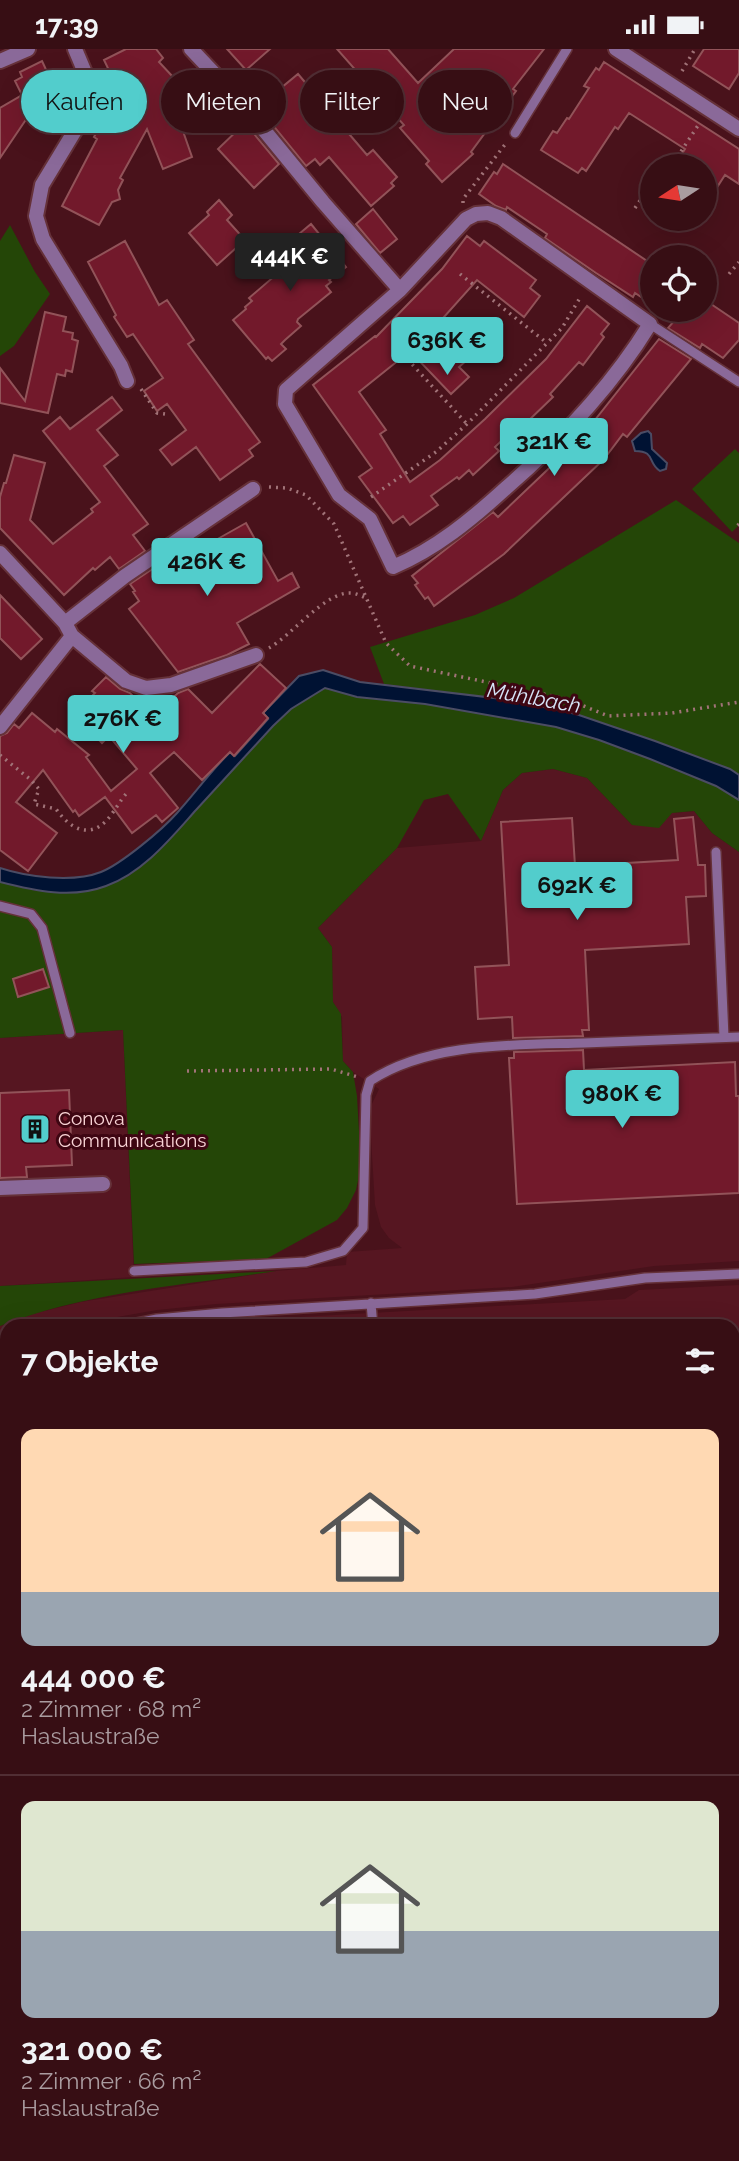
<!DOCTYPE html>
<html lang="de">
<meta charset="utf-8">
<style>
:root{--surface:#370e14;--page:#421c22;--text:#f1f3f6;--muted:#aa9ca0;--line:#512e34;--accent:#52cdcc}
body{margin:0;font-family:Raleway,sans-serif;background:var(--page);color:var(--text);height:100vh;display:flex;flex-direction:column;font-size:26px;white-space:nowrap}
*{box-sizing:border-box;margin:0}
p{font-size:23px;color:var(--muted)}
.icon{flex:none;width:38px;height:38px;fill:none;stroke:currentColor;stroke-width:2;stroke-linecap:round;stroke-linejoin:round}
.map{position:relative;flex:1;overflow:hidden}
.panel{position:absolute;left:0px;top:1270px;width:740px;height:842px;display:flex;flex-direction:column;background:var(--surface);border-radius:21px 21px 0 0;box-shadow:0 7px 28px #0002,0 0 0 2px var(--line)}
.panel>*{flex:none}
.banner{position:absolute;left:21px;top:21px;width:698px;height:63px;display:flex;gap:14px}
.needle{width:46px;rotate:258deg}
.fabs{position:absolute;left:640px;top:105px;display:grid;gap:14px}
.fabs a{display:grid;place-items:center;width:77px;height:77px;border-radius:50%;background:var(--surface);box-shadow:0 7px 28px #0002,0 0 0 2px var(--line);font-size:35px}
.price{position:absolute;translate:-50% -60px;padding:0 16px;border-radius:7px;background:var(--accent);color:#111;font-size:23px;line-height:46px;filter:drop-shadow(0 2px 4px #0008)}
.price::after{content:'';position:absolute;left:50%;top:42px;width:21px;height:16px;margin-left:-10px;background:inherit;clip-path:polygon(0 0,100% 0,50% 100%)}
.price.selected{background:#222;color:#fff}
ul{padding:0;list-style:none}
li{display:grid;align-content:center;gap:14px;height:371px;padding:0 21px}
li+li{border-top:2px solid var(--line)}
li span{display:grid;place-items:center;height:217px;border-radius:14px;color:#555}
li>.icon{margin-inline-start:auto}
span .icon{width:126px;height:126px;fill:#fffc;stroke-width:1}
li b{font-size:30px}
h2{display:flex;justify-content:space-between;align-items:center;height:84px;padding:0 21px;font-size:30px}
.tag{padding:0 24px;border-radius:32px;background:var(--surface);box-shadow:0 7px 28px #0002,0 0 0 2px var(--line);font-size:24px;line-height:63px}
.tag.selected{background:var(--accent);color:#111}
.status{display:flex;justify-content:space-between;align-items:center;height:49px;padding:0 35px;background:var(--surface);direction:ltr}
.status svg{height:19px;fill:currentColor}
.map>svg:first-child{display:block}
</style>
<div class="status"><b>17:39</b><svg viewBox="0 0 49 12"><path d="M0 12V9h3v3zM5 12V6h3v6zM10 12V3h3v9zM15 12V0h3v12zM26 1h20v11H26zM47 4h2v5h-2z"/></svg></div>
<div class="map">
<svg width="739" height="2112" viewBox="0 0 739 2112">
<rect width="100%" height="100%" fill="#49121b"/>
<!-- built -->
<path fill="#561621" d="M553,720L587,729L632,776L672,764L694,762L712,784L739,803V1212L654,1217L512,1238L216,1255L157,1261L66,1277L7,1278V1297L0,1300V1277L28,1266L81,1253L276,1222L346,1216L347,1203L402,1199L389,1189L381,1178L375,1156L370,1072L371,1057L379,1040L353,1023L343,1012L342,968L333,953L332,898L318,879L397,799L481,792L503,741L522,724Z
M123,981L134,1228L0,1237V989Z
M739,1236V1487H733V1278H171L208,1273L625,1250L639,1241Z
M7,1316V1817H0V1319Z"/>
<!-- green -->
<path fill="#244607" d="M10,176L35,223L50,245L14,297L0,307V192Z
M735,400L739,404V476L732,483L692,440Z
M676,451L739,494V803L712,784L694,762L672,764L659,779L632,776L587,729L553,720L522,724L503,741L481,792L448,745L424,751L397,799L318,879L332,898L333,953L341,965L343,1012L353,1023L357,1047L361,1118L356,1141L347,1159L337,1171L266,1210L134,1215L123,981L0,989V833L37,842L129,827L171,788L273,677L291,660L325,639L357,648L425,655L509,669L556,678L599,691L655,692L576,665L511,651L384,635L370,598L475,566L514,549Z
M276,1222C185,1236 86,1243 0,1277V1237Z
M733,2072H739V2112H0V2093H7V2105H733Z"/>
<!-- water -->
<path fill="#001233" stroke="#4b4c64" stroke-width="2" d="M648,382L651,385L652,400L667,414L666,420L660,422C647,414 656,402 635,402L632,392L641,384Z
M323,621L360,633L511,651L576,665L655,692L730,720L739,726V751L716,737L650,710L599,691L556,678L425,655L357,648L325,639L291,660L273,677C247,705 222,733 196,761C171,789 143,824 106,837C72,850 35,842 0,833V819C27,828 73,834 101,823C121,815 162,781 177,764C195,744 211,722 230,703L235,707L268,670L263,664L299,627Z"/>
<!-- building -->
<path fill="#72192b" stroke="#925359" stroke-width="2" d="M126,0H156L163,9L159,13L202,59L189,72L193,76L184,85L192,108L163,120L147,80L120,129L123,131L118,141L120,150L112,153L99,176L62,157L97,90L94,88L113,54L108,43L117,38L104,11Z
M227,0H270L246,21Z
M337,0H388L418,34L454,0H544L513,40L516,42L471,103L473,105L442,133L426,115L429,112L400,79L404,76Z
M704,0H739V24L729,40L693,17Z
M42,12L55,40L36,50L40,60L25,66L27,69L0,109V59L22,46L15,32L22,28L20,23Z
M604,13L739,100V135L725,126L705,157V117H674L685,100L629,64L618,80L615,78L586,122L582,119L578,124L541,101L553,82L557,84L567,69L569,70L589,39L584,37L596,19L599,21Z
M298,25L367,106L373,101L397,128L391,134L394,137L371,157L329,108L320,116L315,110L306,117L258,58Z
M245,74L279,115L254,139L218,100Z
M503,115L653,216V256L635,244L633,248L596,224L545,189L547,185L507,158L506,161L496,157L479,145L494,123L497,125Z
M219,151L232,166L227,171L245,191L217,216L189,184L209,166L207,163Z
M373,160L397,190L380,204L356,175Z
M311,175L346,218L329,231L331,233L326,237L331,243L298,270L297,273L301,277L285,291L281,295L286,300L272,312L268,308L266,310L233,271L246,260L245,258L252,252L249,249L284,219L278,212L291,201L289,198L296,193L293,190Z
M467,187L480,197L484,192L536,231L530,239L540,247L524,268L477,231L435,278L467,311L459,318L469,328L451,345L410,302L359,343L386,381L380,385L410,433L440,411L485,370L546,310L587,257L609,275L601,285L604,288L583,316L579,313L550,345L553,348L526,374L523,371L495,398L499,402L473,426L469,421L459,430L457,428L431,447L438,456L410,476L403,467L393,474L359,428L372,419L313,336L375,287L376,288L442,220Z
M125,192L159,256L167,251L194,291L188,295L260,393L249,401L253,407L220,431L196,398L172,416L160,401L186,381L167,355L157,362L144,342L163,329L133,285L127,288L114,268L116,266L88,213Z
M705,251L739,274V291L723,309L702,295L700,299L668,279L675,271L660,261H705Z
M45,263L66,268L63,282L73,284L72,290L78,292L72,323L66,321L65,327L57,325L48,364L0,354V319L25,352Z
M659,290L691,310L627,388L623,385L604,410L504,505L434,557L428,548L425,550L415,536L418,534L412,527L493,463L498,468L564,405L560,402L579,382L583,386Z
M112,348L122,361L97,381L118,406L104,417L148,475L133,486L145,502L119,520L110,508L95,521L93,519L64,546L0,479V448L4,434H6L14,406L45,414L30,471L53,495L93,463L91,460L100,453L43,382L60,368L70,380Z
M246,474L278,532L292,524L299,538L237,574L249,595L227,606L178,623L129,560L139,552L133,543L135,542L130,535L193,493L198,501Z
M0,546L42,590L21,610L0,589Z
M260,615L286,639L263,664L268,669L234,707L230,703L202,731L174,703L150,724L178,759L162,773L156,766L132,784L105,748L79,767L75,761L73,763L43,721L16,753L57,784L28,822L0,801V687L7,684L14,675L19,679L32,664L55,683L57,680L89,706L86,708L111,742L137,720L109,687L102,694L74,665L95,644L92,642L106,628L120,640L130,644L152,667L178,644L188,640L212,664Z
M693,768L698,816H705L706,847L686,848L689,895L585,901L589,981H582L583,987L513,989L512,968L478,970L475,918L509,916L501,773L572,769L575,817L678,811L674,770Z
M43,920L49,938L18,948L13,930Z
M583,1001L584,1021L735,1013L736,1047H739V1144L517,1155L509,1009H514V1003Z
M69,1041L72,1116L26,1118L27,1128L0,1129V1044Z"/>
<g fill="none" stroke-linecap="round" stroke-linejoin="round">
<!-- service casing -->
<g stroke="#653139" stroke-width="12">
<path id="service" d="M515,84L567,0
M650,275L739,333
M716,803L724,988
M0,857L31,865L42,879L70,984
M134,1222L306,1213L343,1202L363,1179L366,1046L370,1032C429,993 515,996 584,994C635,992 687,990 739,988
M371,1254L373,1278
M117,1278L157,1270L222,1264L535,1245L645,1229L739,1225
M0,1311L7,1308
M733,1457H739
M0,1510H7"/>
</g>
<!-- minor casing -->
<g stroke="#653139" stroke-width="18">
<path id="minor" d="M75,0L91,38L85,65L42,136L36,167L43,190L121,317L127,332
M191,0L241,53L323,153L400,241
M616,0L739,80
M0,12L28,0
M488,164L501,169L650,275C612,337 561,391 506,439C472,470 436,500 393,518L370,470L339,446L285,355L286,341L400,241L466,170L476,165Z
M0,504L65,574L72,587L126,632L146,639L171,636L256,606
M65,574L125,527L253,440
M0,678L72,587
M0,1139L103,1135"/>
</g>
<!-- path -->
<path stroke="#a17378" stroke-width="3.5" stroke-dasharray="2 5" stroke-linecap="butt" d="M682,22L695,0
M666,117L680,104L699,75
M463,154V150L507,93
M635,159L653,132
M460,225L547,294
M729,225L739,213
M398,300L467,375
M141,340L157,364L165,365
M269,438L287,439L306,446L334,475L386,594L410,617L567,650L608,667L672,664L739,653
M371,448L436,403L467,375L562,279L581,247
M739,475L737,477L739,479
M269,599C291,587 325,543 350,544C356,544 361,547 366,549
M0,706L31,731L39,740L34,755L56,760C68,777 87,791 106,772C113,765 119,753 126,745
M187,1022L331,1020L358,1028
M0,2082H7"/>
<!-- service -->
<use href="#service" stroke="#8a6999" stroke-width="9"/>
<!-- minor -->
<use href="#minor" stroke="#8a6999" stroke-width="14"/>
</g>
<!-- icons -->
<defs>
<g id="building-square" transform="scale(1.575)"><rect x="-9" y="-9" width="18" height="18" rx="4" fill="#52cdcc" stroke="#3e0612"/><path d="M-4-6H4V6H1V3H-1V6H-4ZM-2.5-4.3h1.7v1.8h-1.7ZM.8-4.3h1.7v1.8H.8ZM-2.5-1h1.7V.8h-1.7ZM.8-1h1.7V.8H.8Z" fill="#111"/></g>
</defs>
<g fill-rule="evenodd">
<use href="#building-square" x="35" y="1080"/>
</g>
<g text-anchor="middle" stroke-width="6" stroke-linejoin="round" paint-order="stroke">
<!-- poi labels -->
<g font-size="19" fill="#f9d4d6" stroke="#3e0612" text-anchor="start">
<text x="58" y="1076">Conova<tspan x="58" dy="22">Communications</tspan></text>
</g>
<!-- water labels -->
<g font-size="21" font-style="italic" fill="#d6e5f8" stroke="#3e0612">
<text transform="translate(534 649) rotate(10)" y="7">Mühlbach</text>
</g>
</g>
</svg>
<div class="fabs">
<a><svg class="needle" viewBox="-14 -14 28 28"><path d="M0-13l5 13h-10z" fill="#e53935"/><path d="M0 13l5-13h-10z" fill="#aa9ca0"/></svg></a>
<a><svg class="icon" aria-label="locate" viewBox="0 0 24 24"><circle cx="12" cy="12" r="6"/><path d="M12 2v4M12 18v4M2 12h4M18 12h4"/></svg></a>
</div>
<b class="price selected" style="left:290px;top:244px">444K €</b>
<b class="price" style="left:447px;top:328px">636K €</b>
<b class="price" style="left:554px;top:429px">321K €</b>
<b class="price" style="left:207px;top:549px">426K €</b>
<b class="price" style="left:123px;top:706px">276K €</b>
<b class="price" style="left:577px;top:873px">692K €</b>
<b class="price" style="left:622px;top:1081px">980K €</b>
<div class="banner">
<a class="tag selected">Kaufen</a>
<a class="tag">Mieten</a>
<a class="tag">Filter</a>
<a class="tag">Neu</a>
</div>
<section class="panel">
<h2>7 Objekte<svg class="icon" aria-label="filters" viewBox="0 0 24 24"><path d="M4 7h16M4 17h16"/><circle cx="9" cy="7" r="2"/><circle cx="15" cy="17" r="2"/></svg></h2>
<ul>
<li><span style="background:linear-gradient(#ffd9b3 75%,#9aa5b1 0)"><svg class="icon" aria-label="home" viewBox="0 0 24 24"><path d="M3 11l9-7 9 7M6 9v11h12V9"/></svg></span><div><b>444 000 €</b><p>2 Zimmer · 68 m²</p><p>Haslaustraße</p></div></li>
<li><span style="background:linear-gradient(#dfe7d0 60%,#9aa5b1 0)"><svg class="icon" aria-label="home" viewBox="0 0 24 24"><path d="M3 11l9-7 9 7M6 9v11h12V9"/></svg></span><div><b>321 000 €</b><p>2 Zimmer · 66 m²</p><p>Haslaustraße</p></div></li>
</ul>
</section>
</div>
